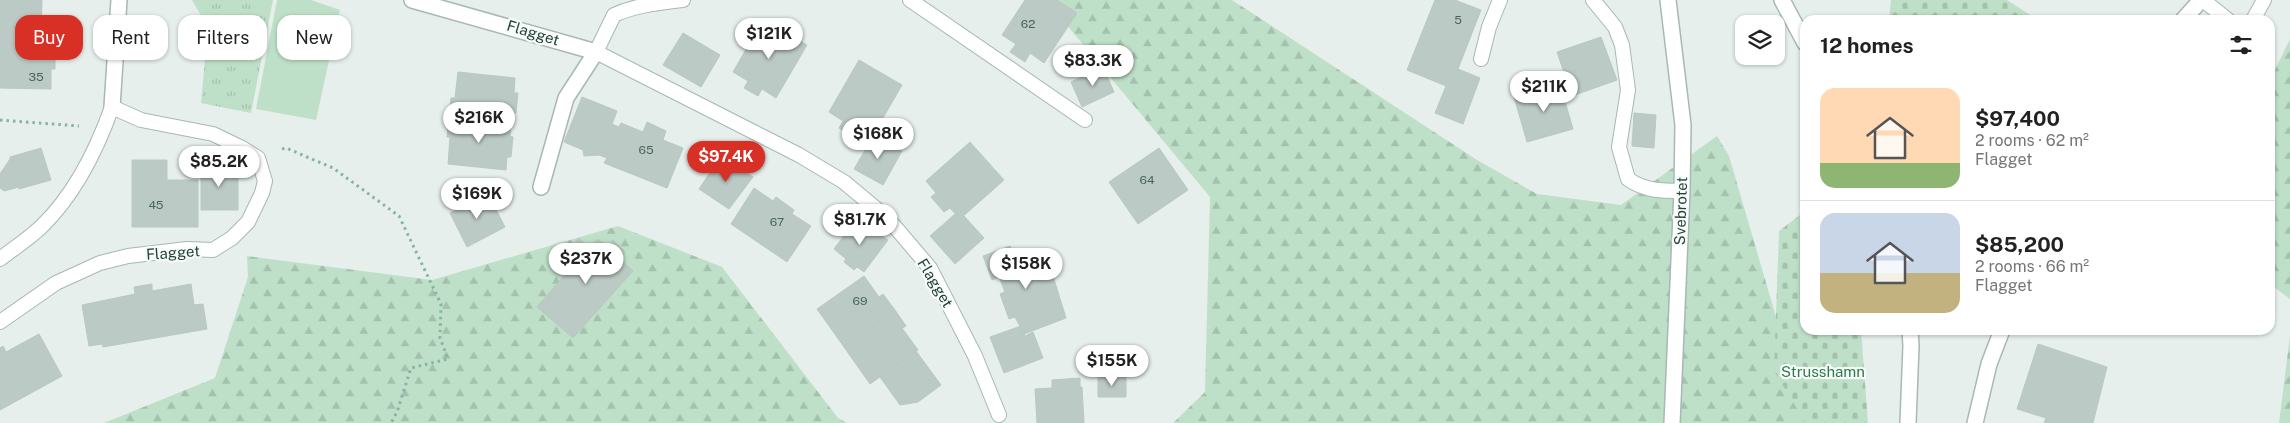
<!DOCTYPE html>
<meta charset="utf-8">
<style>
:root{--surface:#fff;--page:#f2f2f2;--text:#222;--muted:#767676;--line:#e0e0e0;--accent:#d93025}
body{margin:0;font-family:"Public Sans",sans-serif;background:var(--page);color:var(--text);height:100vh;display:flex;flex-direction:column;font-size:19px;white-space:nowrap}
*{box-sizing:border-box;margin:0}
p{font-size:16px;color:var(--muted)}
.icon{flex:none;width:28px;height:28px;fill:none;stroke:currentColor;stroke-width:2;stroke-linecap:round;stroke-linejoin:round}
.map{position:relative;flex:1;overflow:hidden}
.side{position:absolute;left:1800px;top:15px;width:475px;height:320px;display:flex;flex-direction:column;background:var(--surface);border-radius:15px;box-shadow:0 1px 4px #0004}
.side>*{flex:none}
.hud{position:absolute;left:15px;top:15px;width:475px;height:45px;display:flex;gap:10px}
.fabs{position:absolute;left:1735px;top:15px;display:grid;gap:10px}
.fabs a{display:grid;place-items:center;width:50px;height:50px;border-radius:10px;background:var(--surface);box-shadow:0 1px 4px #0004;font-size:25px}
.price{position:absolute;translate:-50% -42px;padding:0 11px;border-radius:18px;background:#fff;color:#222;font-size:16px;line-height:32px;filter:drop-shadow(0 1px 2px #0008)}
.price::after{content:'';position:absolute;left:50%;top:30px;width:15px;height:11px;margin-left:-8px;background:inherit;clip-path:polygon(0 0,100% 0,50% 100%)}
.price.selected{background:var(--accent);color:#fff}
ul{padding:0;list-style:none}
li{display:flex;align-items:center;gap:15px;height:125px;padding:0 20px}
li+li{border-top:1px solid var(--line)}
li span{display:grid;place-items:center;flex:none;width:140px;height:100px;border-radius:15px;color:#555}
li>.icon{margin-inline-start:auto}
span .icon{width:60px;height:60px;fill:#fffc;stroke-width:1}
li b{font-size:21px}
h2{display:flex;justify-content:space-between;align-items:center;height:60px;padding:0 20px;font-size:21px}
.pill{padding:0 18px;border-radius:15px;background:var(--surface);box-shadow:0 1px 4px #0004;font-size:18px;line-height:45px}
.pill.selected{background:var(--accent);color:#fff}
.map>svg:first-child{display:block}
</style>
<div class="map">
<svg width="2290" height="423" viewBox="0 0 2290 423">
<defs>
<pattern id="grass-tufts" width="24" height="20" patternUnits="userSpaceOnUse" patternTransform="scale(1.25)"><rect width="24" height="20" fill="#bfe0c8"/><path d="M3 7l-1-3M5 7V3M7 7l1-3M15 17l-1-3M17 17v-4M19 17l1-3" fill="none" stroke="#a4c1ad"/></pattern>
<pattern id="forest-firs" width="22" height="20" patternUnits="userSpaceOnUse" patternTransform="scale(1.25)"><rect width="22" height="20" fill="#bfe0c8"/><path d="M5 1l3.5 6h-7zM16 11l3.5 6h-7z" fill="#a4c1ad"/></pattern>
<pattern id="cemetery-stones" width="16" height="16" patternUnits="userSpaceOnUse" patternTransform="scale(1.25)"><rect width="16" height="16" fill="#bfe0c8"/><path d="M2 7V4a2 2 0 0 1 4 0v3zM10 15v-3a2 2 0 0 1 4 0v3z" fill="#a4c1ad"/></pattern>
</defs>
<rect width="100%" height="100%" fill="#e6efeb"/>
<!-- grass -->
<path fill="url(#grass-tufts)" d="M192,0H273L251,113L201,103L208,27Z"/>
<!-- forest -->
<path fill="url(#forest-firs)" d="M1046,0H1232L1477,160L1537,194L1621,205L1717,136L1729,156L1807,423H1173L1205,392L1210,197Z
M2290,39V299L2270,284V80Z
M618,226L722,267L838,418L847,423H104L215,378L248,277L247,256L432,280Z
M2290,336V423H2279Z"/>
<!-- cemetery -->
<path fill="url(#cemetery-stones)" d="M1891,0H2007L2038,20H1889Z
M1805,211V330H1861L1868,423H1806L1774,371L1779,231Z"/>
<!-- garden -->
<path fill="#bfe0c8" d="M277,0H311L340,10L316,120L256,109Z"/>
<!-- building -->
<path fill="#bbcac4" stroke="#b8c9c2" d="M0,0H42L41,39L52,40V56H55V69H51V89L0,88Z
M1025,0H1057L1077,13L1044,63L1030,53L1025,62L1010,52L1016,44L1002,35Z
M1435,0H1455L1481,10L1458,69L1480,78L1463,124L1435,113L1446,86L1407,70Z
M763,20L807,45L776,98L762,89L758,96L744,88L748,81L733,72Z
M683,33L720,55L701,87L663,65Z
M1601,37L1617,80L1572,96L1557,52Z
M859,60L902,85L872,137L857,129L853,136L839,128L843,121L829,112Z
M1103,67L1114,92L1082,107L1071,82Z
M458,72L515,78L514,93H518L516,113H512L511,124L449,118L451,98H455Z
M1560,84L1573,129L1527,142L1514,97Z
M582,97L617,111L612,124L619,127L621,123L643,132L647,122L666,131L663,140L683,148L667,188L604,163L607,158L599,155L584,156L583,150L564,142Z
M1634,113L1656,115L1654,148L1632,146Z
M449,118L511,124L510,136L513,137L511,157H507L506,170L448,164L450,137H447Z
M874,135L902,151L883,185L854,169Z
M970,142L1004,180L960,219L950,208L944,212L931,197L936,193L926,181Z
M41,148L51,180L19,189V187L4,191L0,188V174L10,159V157Z
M1159,148L1188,190L1138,224L1109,182Z
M721,156L753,177L729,209L699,189Z
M132,160H167V180H198V227H132Z
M204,163H221V170H238V210H201V170H204Z
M754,188L773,201L776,197L794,210L792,214L811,226L787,262L731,224Z
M488,194L505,227L467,247L450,213Z
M955,214L960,219L964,216L984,238L955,264L930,236Z
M857,218L888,240L864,272L857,267L854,270L844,262L846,259L834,249Z
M579,238L589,248L598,239L607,247L613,240L625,252L620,259L633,271L573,338L537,307L576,262L566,253Z
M1010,246L1018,265L1042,256L1050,277L1053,276L1066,318L1024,334L1015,317L1009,319L1000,294L1005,292L999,277L992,280L983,256Z
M864,276L879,297L883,294L895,310L844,347L817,309Z
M152,284V291L191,284L194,305L203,304L207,329L103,347L102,344L89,346L82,305L135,294L134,287Z
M895,310L906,326L902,328L918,350L870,384L844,347Z
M1021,326L1025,336L1033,332L1043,358L1004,373L990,337Z
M39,334L62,376L0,410V348L3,346L6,352Z
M2038,344L2107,367L2093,423H2044L2046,418L2017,409Z
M916,351L941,385L918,402L900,405L880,377Z
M1098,377H1126V397H1098Z
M1080,378V387H1082L1084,423H1037L1035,389L1052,388V380Z"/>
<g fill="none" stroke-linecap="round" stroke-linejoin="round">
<!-- lane casing -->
<g stroke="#a8b8b2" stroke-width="16">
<path id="lane" d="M683,0C659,3 636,5 614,15L596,52L799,155L844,182L880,212L896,228L930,268L975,356L999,415
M910,0L1085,120
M1593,0L1615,27L1622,45L1628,90L1619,147L1628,179C1645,191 1662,191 1682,191
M2203,0L2228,20
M2253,20L2264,0
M1481,59L1489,27L1500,0
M0,259C14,248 30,238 42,226C75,194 97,149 112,107L141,120L213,134L242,148L258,158L265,181L262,193L248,222L232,238L213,250L187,249L128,256L100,263L56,283L0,322"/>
</g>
<!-- street casing -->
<g stroke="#a8b8b2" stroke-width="18">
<path id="street" d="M412,0L596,52L566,98L541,187
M1668,0L1683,125L1682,191L1672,423
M1782,0L1805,43
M2183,20L2201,0
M112,107L119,0
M1908,423L1911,346L1910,330
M1975,423L1989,364L2002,330"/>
</g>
<!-- path -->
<path stroke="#86b3a5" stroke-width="3" stroke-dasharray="2.5 4" stroke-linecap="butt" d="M0,120L79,126
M282,149L286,148L333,168L399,216L441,304L440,338L448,359L411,368L397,412L391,423"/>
<!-- lane -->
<use href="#lane" stroke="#fff" stroke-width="14"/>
<!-- street -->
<use href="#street" stroke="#fff" stroke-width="15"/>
</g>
<g text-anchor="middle" stroke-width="4.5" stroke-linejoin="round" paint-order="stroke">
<!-- number labels -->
<g font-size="12" fill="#4a645c">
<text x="1458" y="24">5</text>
<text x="1028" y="28">62</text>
<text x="36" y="81">35</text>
<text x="646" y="154">65</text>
<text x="1147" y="184">64</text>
<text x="156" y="209">45</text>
<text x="777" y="226">67</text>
<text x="860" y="305">69</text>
</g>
<!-- street labels -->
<g font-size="15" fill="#24423a" stroke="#f7fbf9">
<text transform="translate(533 33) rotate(17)" y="5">Flagget</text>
<text transform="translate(1681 211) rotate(-88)" y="5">Svebrotet</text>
<text transform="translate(173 253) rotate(-4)" y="5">Flagget</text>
<text transform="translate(935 283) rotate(59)" y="5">Flagget</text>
</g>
<!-- park labels -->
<g font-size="15" fill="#2d7a4b" stroke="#f7fbf9">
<text x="1823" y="377">Strusshamn</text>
</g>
</g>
</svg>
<div class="fabs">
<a><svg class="icon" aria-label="layers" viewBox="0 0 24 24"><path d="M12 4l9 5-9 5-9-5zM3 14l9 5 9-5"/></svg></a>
</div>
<b class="price" style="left:769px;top:60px">$121K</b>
<b class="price" style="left:1093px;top:87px">$83.3K</b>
<b class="price" style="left:1544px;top:113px">$211K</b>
<b class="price" style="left:479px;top:144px">$216K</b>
<b class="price" style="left:878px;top:160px">$168K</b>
<b class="price selected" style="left:726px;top:183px">$97.4K</b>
<b class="price" style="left:219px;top:188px">$85.2K</b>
<b class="price" style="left:477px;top:220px">$169K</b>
<b class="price" style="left:860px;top:246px">$81.7K</b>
<b class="price" style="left:586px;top:285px">$237K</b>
<b class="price" style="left:1026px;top:290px">$158K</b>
<b class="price" style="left:1112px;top:387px">$155K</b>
<div class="hud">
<a class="pill selected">Buy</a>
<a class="pill">Rent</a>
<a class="pill">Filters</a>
<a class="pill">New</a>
</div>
<section class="side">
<h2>12 homes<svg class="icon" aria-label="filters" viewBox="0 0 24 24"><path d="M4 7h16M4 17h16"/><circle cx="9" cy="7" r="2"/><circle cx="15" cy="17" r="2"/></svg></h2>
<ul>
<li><span style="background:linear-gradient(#ffd9b3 75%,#8fb573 0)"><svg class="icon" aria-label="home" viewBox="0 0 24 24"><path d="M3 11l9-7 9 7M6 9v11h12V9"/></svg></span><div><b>$97,400</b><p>2 rooms · 62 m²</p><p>Flagget</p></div></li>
<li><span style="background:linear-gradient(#c9d6e8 60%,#c2b280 0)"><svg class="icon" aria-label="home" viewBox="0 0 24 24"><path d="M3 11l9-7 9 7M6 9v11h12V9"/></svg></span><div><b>$85,200</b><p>2 rooms · 66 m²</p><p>Flagget</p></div></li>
</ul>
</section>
</div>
